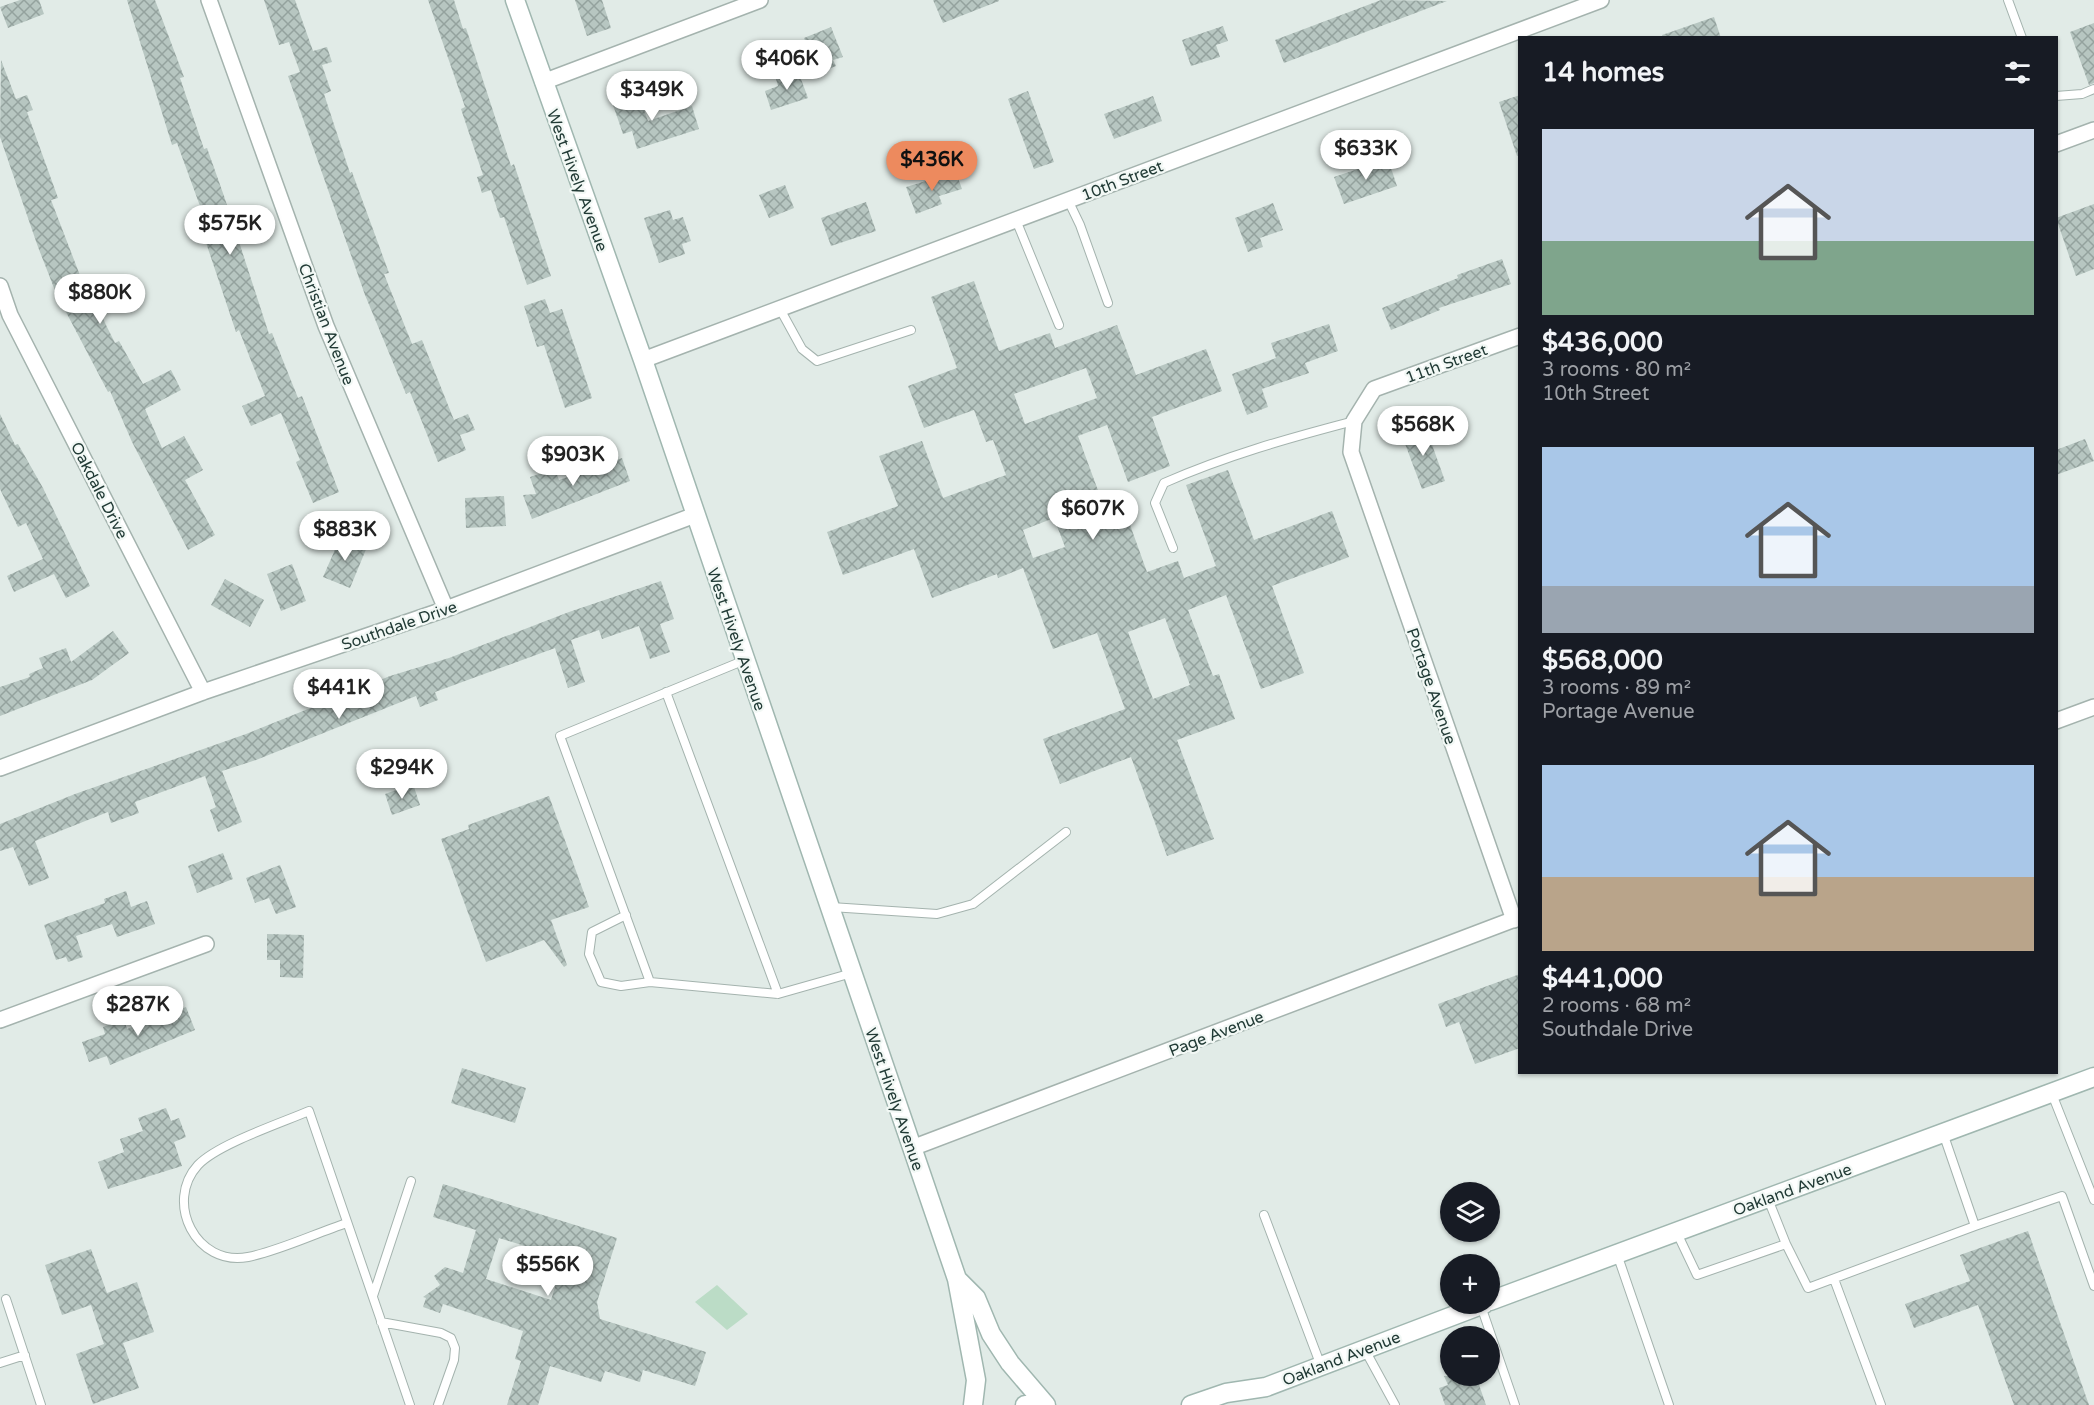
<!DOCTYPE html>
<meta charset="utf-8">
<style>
:root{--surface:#171b24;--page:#242831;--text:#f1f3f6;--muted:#9ea1a6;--accent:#ed8a5e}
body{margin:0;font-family:"Varela Round",sans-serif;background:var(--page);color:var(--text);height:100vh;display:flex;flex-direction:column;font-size:22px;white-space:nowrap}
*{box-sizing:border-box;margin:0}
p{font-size:20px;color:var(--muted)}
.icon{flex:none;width:33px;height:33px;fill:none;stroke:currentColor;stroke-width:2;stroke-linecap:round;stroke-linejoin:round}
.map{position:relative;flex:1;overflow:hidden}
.sheet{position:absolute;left:1518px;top:36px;width:540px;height:1038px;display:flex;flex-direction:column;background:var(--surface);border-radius:0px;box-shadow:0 2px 4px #0004}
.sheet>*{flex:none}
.buttons{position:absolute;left:1440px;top:1182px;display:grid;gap:12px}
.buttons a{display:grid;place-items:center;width:60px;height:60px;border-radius:50%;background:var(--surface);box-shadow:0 2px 4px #0004;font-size:30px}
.price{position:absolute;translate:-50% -51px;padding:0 14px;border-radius:21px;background:#fff;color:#222;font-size:20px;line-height:39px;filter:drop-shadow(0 2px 3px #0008)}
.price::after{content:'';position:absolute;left:50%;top:36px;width:18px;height:14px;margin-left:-9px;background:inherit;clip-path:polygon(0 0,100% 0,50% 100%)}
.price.current{background:var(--accent);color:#111}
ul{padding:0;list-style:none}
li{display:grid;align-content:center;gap:12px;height:318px;padding:0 24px}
li span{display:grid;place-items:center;height:186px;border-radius:0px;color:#555}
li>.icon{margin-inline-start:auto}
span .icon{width:108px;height:108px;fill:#fffc;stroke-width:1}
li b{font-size:26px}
h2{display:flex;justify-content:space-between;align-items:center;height:72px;padding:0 24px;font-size:26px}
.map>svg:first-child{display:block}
</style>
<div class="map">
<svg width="2094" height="1405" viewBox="0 0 2094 1405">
<defs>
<pattern id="building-cross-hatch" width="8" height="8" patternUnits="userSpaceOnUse" patternTransform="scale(1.5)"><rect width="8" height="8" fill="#b7c6c1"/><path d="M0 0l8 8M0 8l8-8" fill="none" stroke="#94a29e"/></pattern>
</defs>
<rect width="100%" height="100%" fill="#e1ebe7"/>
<!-- park -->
<path fill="#bbdcc6" d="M717,1285L748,1314L727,1330L695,1302Z"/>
<!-- building -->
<path fill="url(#building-cross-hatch)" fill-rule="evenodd" d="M20,0H39L44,14L8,28L0,7Z
M127,0H155L184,77L180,78L204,149L207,148L224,196L269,334L272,333L298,398L302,396L339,492L313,503L296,462L300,460L281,413L251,426L242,406L265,396L239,330L236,332L198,219L204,217L177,143L172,145Z
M264,0H295L313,51L327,47L332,62L322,65L331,91L324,94L350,173L352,172L389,273L384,274L412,344L422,340L454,420L468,414L475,430L460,435L466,450L438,462L410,392L406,394L365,295L288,76L300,72L289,42L279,45Z
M428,0H454L463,29L466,28L511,166L514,164L551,276L527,285L504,217L500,218L491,190L482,193L477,177L483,175L461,109L465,107Z
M575,0H602L611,28L587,36Z
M933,0H999V1L943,23Z
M1381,0L1447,1L1284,63L1275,40Z
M1714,17L1721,38H1663L1662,35Z
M2094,23V83L2089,85L2070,32Z
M1223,26L1228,41L1216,45L1220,57L1191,66L1182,40Z
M831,27L843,57L833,60L836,66L818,73L804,38Z
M1,60L16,99L27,95L33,110L27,112L58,198L51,200L86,291L104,281L115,302L99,311L115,343L119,341L143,384L171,370L181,390L145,409L162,448L184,436L203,470L185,480L215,535L188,550L132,442L110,391L108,392L56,293L38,247L0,137Z
M798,71L808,98L771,110L765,91L778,86L776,79Z
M1028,91L1054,162L1034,169L1008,99Z
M638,93L648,121L692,106L699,129L637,149L632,131L623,134L612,102Z
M1520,95V155L1517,156L1499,102Z
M1153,96L1162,121L1114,139L1104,114Z
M1388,159L1397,186L1344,204L1334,177Z
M956,172L962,189L939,196L942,204L916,214L906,187Z
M785,185L794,208L769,218L759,195Z
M866,202L876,231L831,246L821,218Z
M1273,203L1283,230L1260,238L1263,247L1248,252L1235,218Z
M2094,204V269L2076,276L2056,218Z
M670,210L673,220L683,217L691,241L682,244L685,254L659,263L644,218Z
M1502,259L1511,284L1439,308L1440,310L1391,330L1382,308L1458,278L1457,275Z
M974,281L999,351L1050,333L1055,348L1117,325L1136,375L1206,349L1222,391L1152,417L1170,466L1128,482L1107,425L1078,436L1103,504L1120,497L1147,572L1178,561L1184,578L1216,566L1186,485L1228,470L1254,540L1332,511L1349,557L1272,586L1304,673L1261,689L1226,595L1188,610L1213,676L1219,674L1235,719L1177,740L1214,839L1167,856L1131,757L1060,784L1043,739L1125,709L1097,633L1053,649L1023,568L998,578L997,574L932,598L914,549L843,575L827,532L898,506L879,456L922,441L943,498L1006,475L993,440L986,442L974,410L924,428L908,386L957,368L931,297ZM1086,368L1097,398L1025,424L1014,394ZM1054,518L1065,547L1033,558L1023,530ZM1165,618L1190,685L1153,699L1128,632Z
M545,299L550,313L562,309L592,398L565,408L544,345L537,347L524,306Z
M1329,324L1338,351L1305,363L1309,373L1262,389L1268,407L1247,415L1232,374L1276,358L1271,343Z
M0,414L15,445L18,444L43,488L90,586L66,598L54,574L14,592L7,576L43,559L26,523L18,527L0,489Z
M1425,425L1445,481L1422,489L1401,433Z
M2085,439L2094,461L2056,475V450Z
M622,458L630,481L532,519L523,495L536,494L530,477L555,469L559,480Z
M504,496L506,526L466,528L465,498Z
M341,536L367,547L350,588L323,577Z
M292,564L306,601L281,611L267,574Z
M225,579L264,600L250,627L211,605Z
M661,581L674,619L660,624L670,652L650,659L639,626L602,639L599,630L571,640L585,682L568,688L555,648L435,692L438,700L420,707L416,696L256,760L222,771L242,822L218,832L210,810L216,807L205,776L135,802L139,813L111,823L108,812L35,841L49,878L29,886L13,847L0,851V824L75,794L246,734L390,676L449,658L569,612Z
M113,631L129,653L92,680L0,716V687L30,677L29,674L43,668L39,658L66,648L71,662Z
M413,784L420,805L392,815L385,794Z
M549,796L589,907L551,920L567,965L564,967L544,940L486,962L441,839L469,829L468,825Z
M223,853L233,879L197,893L188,866Z
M280,865L296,907L276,914L269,898L255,903L246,878Z
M126,891L131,907L147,901L155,924L117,937L112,924L76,936L83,957L68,962L66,957L56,960L44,925L105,903L104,899Z
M267,934L304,935L303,978L280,977V960H267Z
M1520,974V1048L1475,1064L1459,1022L1446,1027L1438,1004Z
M186,1007L195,1030L110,1065L107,1056L89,1062L82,1042L105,1034L103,1027L124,1019L127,1029Z
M462,1068L526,1088L515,1123L451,1103Z
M166,1108L171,1121L179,1118L186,1137L174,1142L182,1166L108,1189L98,1162L124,1152L120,1139L143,1131L138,1118Z
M443,1184L617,1238L597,1302L600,1319L706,1352L695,1386L643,1370L640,1382L605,1371L601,1382L550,1366L538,1405H507L521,1361L515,1359L523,1331L443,1304L440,1313L423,1307L426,1298L423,1297L440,1285L434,1276L445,1267L463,1273L476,1230L433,1217ZM499,1238L564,1258L551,1300L486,1279Z
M2028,1231L2089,1405H2014L1978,1305L1914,1328L1905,1304L1970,1281L1960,1255Z
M91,1249L107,1293L137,1282L154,1332L123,1343L139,1388L93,1404L76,1354L104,1344L91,1305L62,1315L45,1265Z
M1444,1376H1476L1486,1405H1445L1439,1388L1448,1385Z"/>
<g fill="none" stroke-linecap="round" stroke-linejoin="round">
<!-- lane casing -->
<g stroke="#a4b3ae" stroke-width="10">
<path id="lane" d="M2008,0L2022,38
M2056,96L2082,94L2094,89
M1068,200L1080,225L1108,303
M1016,220L1059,325
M780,309L802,349L817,361L911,330
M1173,548L1155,503L1164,483C1225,456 1289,438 1354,421
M745,660L560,736L650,982L778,994L852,973
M666,692L778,994
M831,907L937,914L973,904L1066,832
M626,915L592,932L589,954L601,982L621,986L650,982
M2052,1094L2094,1200
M1264,1215L1321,1366
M347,1223C316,1233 279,1251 248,1257C196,1267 164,1202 198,1165C218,1144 281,1123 309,1111L410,1405
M1975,1226L2062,1196L2094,1286
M1677,1233L1697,1275L1786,1244L1768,1199
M1786,1244L1808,1288L1975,1226L1943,1133
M1617,1254L1669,1405
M1834,1279L1881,1405
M373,1296L411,1181
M6,1299L41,1405
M1481,1306L1515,1405
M381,1322L441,1333L451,1338L455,1348L454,1360L438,1405
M1365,1350L1395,1405
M0,1363L25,1355"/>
</g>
<!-- street casing -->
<g stroke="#a4b3ae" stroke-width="18">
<path id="street" d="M209,0L326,326L446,609
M543,82L760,0
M2056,144L2094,130
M0,286L10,315L203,692
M643,360L1601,0
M2056,721L2094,707
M0,768L203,692L446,609L695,515
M1514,920L1351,452L1354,421L1374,389L1520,336
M0,1020L206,944
M912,1148L1520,917"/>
</g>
<!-- secondary casing -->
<g stroke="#a0b7b0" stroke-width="21">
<path id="secondary" d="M515,0L643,360L957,1279L976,1380L973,1405
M957,1279L976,1298L991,1334L1010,1363L1046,1405
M1490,1301L2094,1077
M1025,1405H1026
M1191,1405L1226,1393L1266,1387L1484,1304"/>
</g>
<!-- lane -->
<use href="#lane" stroke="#fff" stroke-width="8"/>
<!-- street -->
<use href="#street" stroke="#fff" stroke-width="15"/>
<!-- secondary -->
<use href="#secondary" stroke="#fff" stroke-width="18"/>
</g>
<g text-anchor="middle" stroke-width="4.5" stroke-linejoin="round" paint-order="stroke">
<!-- street labels -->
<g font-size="16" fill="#223b36" stroke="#f2f8f5">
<text transform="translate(578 180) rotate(70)" y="6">West Hively Avenue</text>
<text transform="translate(1122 180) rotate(-21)" y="6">10th Street</text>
<text transform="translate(327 324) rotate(69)" y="6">Christian Avenue</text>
<text transform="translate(1446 363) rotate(-20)" y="6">11th Street</text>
<text transform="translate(100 490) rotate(63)" y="6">Oakdale Drive</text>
<text transform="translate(399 625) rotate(-19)" y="6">Southdale Drive</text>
<text transform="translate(737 639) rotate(71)" y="6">West Hively Avenue</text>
<text transform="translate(1432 686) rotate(71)" y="6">Portage Avenue</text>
<text transform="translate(1216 1033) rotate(-21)" y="6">Page Avenue</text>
<text transform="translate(895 1099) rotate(71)" y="6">West Hively Avenue</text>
<text transform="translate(1792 1189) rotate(-20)" y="6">Oakland Avenue</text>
<text transform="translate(1341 1358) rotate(-21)" y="6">Oakland Avenue</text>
</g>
</g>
</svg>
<div class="buttons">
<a><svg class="icon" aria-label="layers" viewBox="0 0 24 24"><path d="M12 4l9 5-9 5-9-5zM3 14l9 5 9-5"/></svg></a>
<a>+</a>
<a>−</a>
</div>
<b class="price" style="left:787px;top:91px">$406K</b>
<b class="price" style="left:652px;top:122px">$349K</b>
<b class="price" style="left:1366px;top:181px">$633K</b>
<b class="price current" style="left:932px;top:192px">$436K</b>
<b class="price" style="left:230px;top:256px">$575K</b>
<b class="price" style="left:100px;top:325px">$880K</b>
<b class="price" style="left:1423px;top:457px">$568K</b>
<b class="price" style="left:573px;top:487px">$903K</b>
<b class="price" style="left:1093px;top:541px">$607K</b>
<b class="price" style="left:345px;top:562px">$883K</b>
<b class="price" style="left:339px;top:720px">$441K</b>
<b class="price" style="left:402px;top:800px">$294K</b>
<b class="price" style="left:138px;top:1037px">$287K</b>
<b class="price" style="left:548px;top:1297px">$556K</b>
<section class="sheet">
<h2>14 homes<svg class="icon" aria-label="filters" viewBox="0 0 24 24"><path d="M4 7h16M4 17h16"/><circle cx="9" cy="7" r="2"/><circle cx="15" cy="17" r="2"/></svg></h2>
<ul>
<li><span style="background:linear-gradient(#c9d6e8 60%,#7fa58c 0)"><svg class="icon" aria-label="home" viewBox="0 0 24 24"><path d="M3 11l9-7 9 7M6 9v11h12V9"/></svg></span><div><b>$436,000</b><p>3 rooms · 80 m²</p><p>10th Street</p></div></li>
<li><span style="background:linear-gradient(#a9c7e8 75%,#9aa5b1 0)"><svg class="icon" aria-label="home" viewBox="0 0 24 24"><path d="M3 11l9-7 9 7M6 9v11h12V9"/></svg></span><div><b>$568,000</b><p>3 rooms · 89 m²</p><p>Portage Avenue</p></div></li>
<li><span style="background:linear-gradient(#a9c7e8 60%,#b9a48a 0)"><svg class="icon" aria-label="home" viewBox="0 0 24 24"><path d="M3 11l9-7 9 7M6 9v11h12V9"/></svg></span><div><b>$441,000</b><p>2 rooms · 68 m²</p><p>Southdale Drive</p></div></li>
</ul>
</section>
</div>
